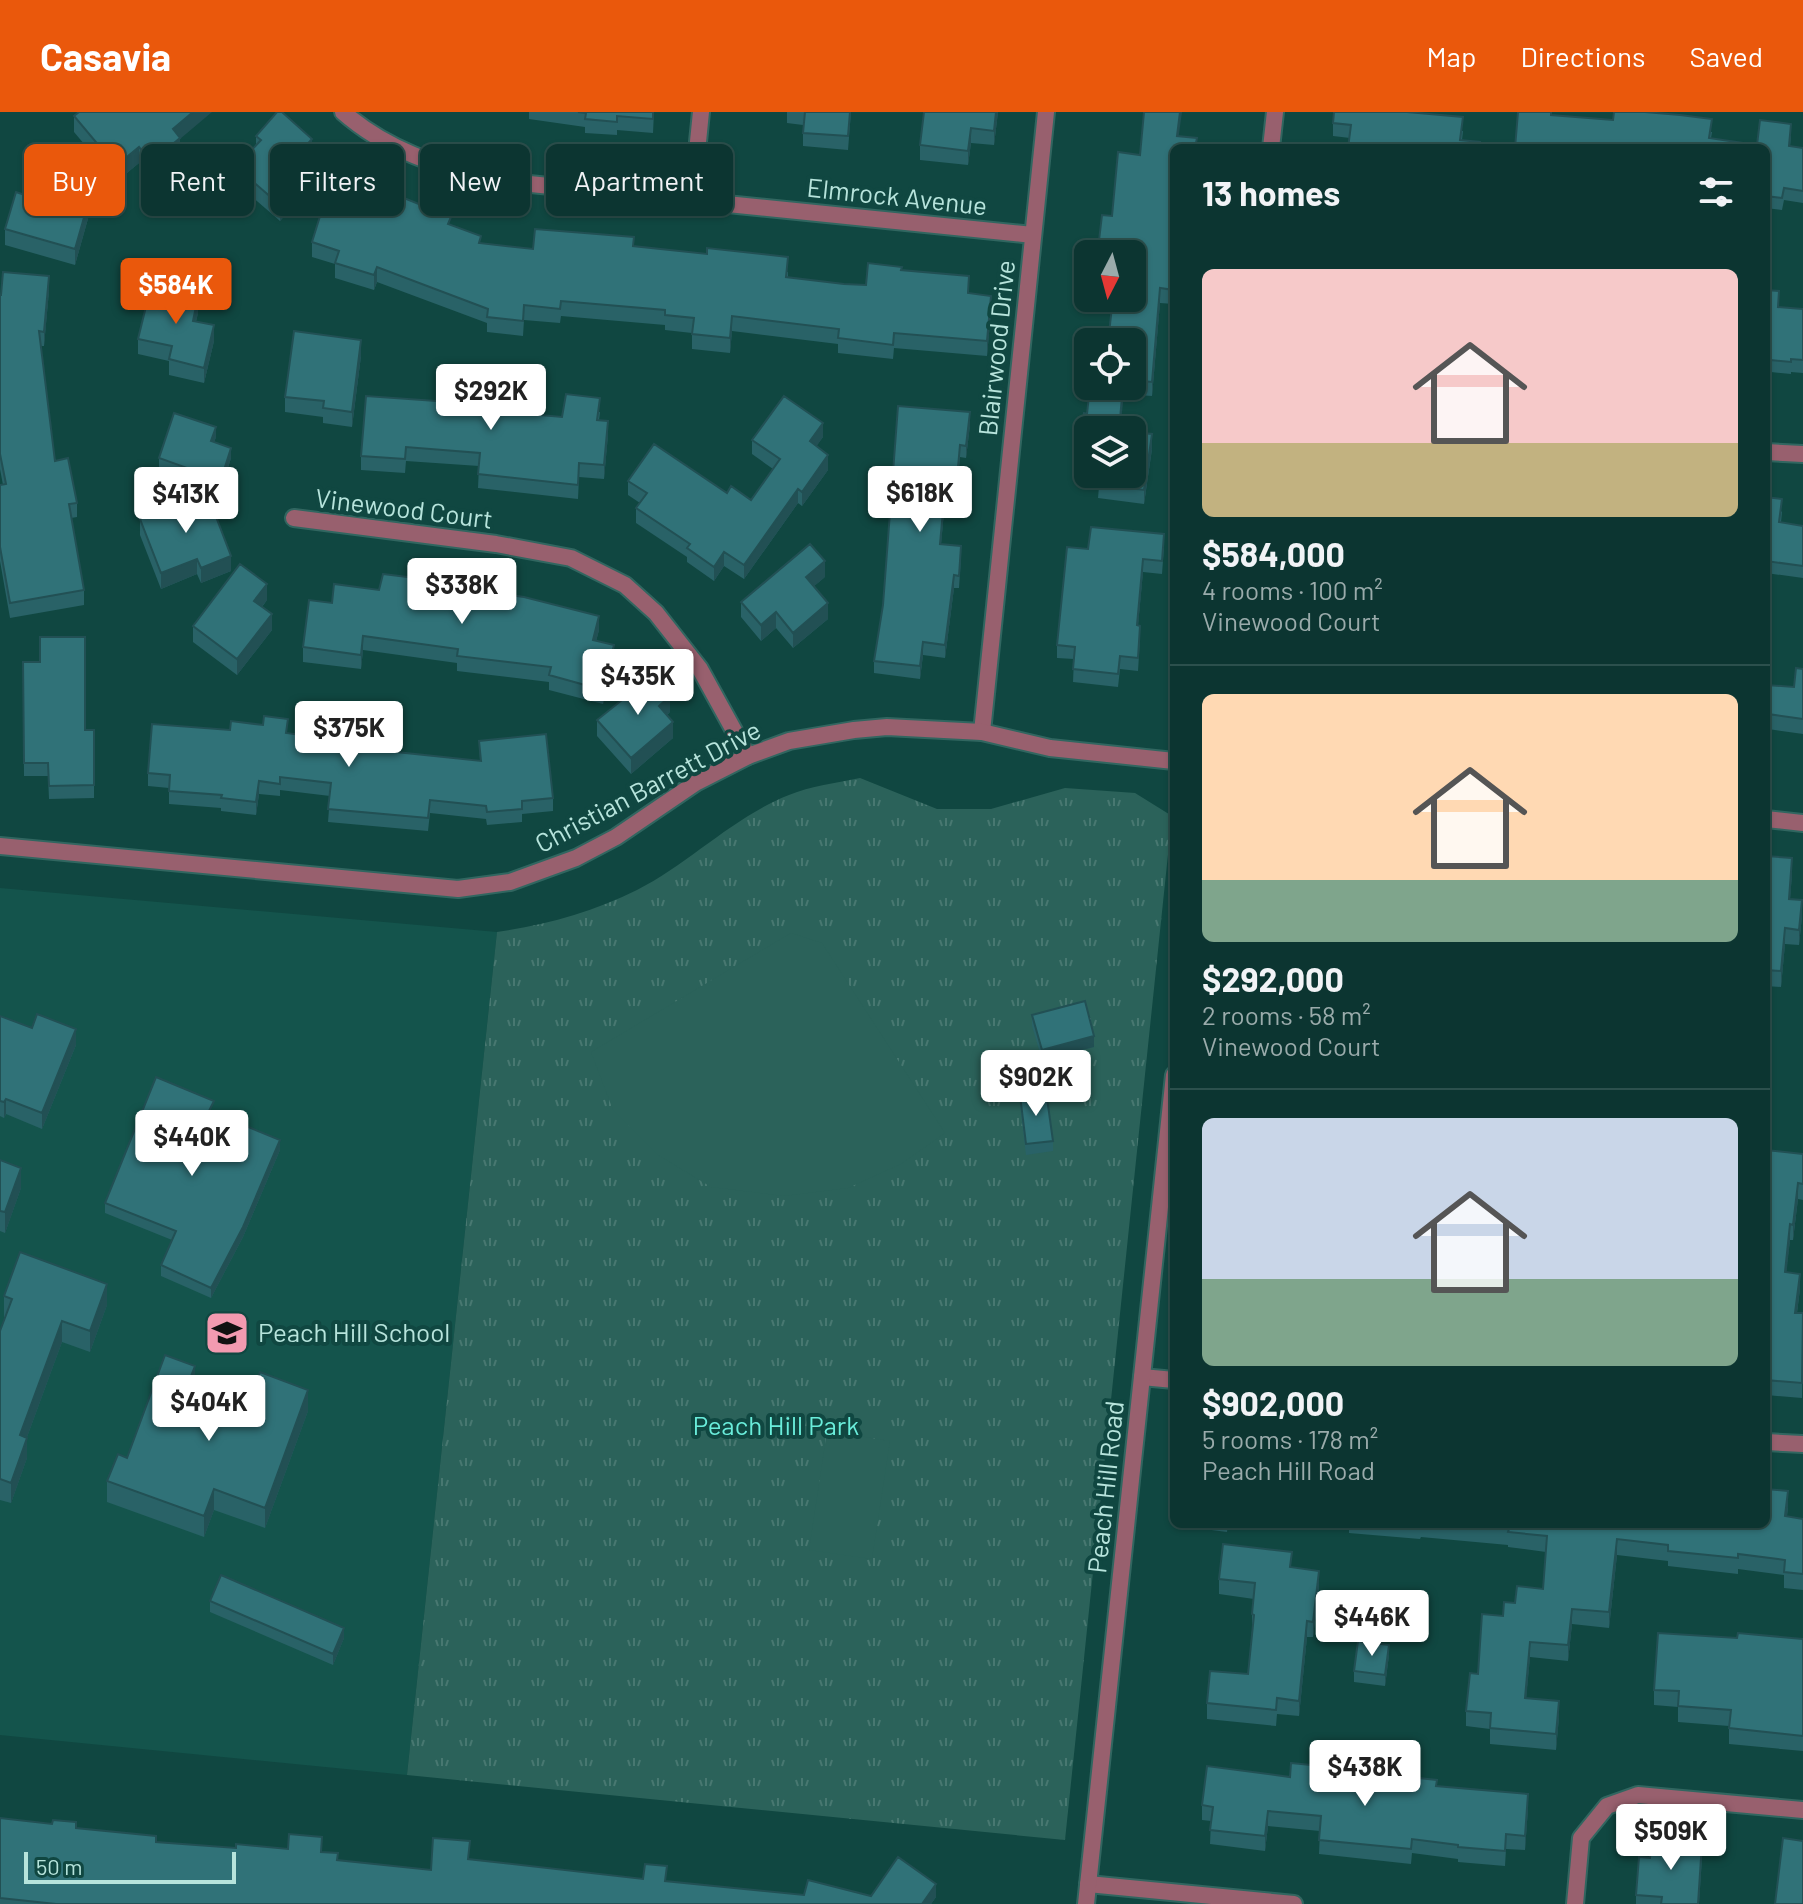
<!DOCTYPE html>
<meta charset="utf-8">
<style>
:root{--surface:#0c3531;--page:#153d39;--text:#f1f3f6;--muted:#9aabab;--line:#2c504d;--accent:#ea580c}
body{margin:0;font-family:Barlow,sans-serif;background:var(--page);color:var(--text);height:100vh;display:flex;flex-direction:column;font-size:30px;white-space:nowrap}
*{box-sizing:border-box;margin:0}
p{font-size:26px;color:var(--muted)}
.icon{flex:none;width:44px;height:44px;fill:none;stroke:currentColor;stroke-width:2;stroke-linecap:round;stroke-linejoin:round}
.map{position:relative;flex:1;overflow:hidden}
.drawer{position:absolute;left:1170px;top:32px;width:600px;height:1384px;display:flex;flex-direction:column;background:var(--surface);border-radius:12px;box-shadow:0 2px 6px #0004,0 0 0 2px var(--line)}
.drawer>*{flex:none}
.hud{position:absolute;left:24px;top:32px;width:760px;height:72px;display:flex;gap:16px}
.needle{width:52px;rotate:186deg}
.fabs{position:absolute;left:1074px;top:128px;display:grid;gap:16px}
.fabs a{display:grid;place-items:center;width:72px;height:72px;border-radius:12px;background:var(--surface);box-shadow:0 2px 6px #0004,0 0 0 2px var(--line);font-size:40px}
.scale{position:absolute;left:24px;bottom:20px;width:212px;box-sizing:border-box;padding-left:8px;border:4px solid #b7e4dc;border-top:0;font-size:22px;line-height:28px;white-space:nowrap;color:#b7e4dc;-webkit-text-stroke:6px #104741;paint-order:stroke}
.price{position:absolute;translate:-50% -68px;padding:0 18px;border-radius:8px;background:#fff;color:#222;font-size:26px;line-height:52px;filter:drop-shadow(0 2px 4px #0008)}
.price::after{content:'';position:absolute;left:50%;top:48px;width:24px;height:18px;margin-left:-12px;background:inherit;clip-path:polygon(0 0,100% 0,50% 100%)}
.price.on{background:var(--accent);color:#fff}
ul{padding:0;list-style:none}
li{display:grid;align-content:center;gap:16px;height:424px;padding:0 32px}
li+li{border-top:2px solid var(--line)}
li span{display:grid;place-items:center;height:248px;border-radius:12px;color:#555}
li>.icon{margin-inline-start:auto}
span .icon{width:144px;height:144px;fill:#fffc;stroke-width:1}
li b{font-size:34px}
h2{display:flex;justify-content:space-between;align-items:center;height:96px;padding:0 32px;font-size:34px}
.tag{padding:0 28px;border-radius:12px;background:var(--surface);box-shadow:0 2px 6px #0004,0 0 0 2px var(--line);font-size:28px;line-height:72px}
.tag.on{background:var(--accent);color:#fff}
header{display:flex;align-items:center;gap:48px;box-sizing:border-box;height:112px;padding:0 40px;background:var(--accent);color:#fff}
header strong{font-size:38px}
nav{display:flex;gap:44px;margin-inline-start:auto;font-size:28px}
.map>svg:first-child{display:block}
</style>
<header>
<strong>Casavia</strong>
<nav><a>Map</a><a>Directions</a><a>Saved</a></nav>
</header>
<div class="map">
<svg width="1803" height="1792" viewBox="0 0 1803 1792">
<defs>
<pattern id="grass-tufts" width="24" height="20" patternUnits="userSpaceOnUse" patternTransform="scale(2)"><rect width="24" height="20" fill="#2b625a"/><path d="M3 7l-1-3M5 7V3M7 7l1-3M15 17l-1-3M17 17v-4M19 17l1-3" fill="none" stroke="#487871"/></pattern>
</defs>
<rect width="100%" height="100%" fill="#104741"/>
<!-- built -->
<path fill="#14544c" d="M0,776L497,820L407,1663L0,1623Z"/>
<!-- grass -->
<path fill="url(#grass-tufts)" d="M860,666L937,697H991L1065,676L1135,681L1172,704L1065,1728L407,1663L497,820C546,813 593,800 637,778C690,751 733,705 789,683C810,674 837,671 860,666Z"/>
<!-- pitch -->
<path fill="#2b625a" d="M791,821L822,831L945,1021L901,1052L848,1076L784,1084L711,1075L658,1043L613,998L591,940Z
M827,1319L890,1329L872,1447L809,1438Z"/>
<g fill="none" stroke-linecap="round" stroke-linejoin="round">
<!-- minor casing -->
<g stroke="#316660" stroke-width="20">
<path id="minor" d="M343,0C386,38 436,53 491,68L1033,123
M692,89L701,0
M1766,340L1803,342
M294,406L496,432L571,446L625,473L656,501L700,557L748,644
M982,620L1046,0
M1766,707L1803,711
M1142,1265L1174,1268
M1766,1330L1803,1332
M1088,1772L1294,1792
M1575,1792L1581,1726L1607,1694L1638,1683L1803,1698"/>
</g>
<!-- tertiary casing -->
<g stroke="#316660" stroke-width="20">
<path id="tertiary" d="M1271,36L1275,0
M0,734L458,777L510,770L576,746L616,725L697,670L748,644L789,629L854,618L887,615L982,620L1050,636L1174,649
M1086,1792L1174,963"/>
</g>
<!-- minor -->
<use href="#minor" stroke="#98606e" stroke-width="16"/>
<!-- tertiary -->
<use href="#tertiary" stroke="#98606e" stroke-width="16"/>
</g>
<!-- wall -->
<path fill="#296267" d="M529,0H654L653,21L617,18V23L585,21V15L529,7Z
M787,0H851L848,38L803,34V13L787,11Z
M998,0L994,33L971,31L968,53L920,48V33Z
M1552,3L1712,20L1711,26L1757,33L1791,24L1790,35L1803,36V91L1784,88L1782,98L1766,96V36Z
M74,4L180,27V41L151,65L139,51L116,70L74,20Z
M1333,11L1463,19L1462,28L1350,26L1333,24Z
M256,24L312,43L301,55L308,77L280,109L236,71V55L256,34Z
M1179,24L1197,36H1174V192L1160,191L1152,284L1124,282L1088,318V362L1078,360V346L1087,302L1090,274H1132V142H1098V137L1140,43Z
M37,87L91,96L75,153L5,133V117Z
M451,113L481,131L533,137L634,134L788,160V165L844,172L866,173L902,158L969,182L991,199L987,244L894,236L893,247L838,241V232L732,219L730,241L692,237V221L665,218V213L561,204L560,211L524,208L523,224L487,220V211L377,170L374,178L335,166V152L312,145V130Z
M1766,178L1779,195L1803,197V261L1791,260V262L1771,260L1769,281L1766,280Z
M49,179L44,234H41L55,349L77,391V405L71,406L84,478V493L10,506L0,449V373H3L0,357V183Z
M198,201L196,209L214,229L204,271L169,263V249L138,242V227Z
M361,244L352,315L323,311V305L285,300V285Z
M496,276L495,286L519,301L562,305L600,300L599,308L608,323L604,367L579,365L578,387L478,376L479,354L406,349L405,361L361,358V344Z
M970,313L966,346L960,345L957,379H946L941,432L961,446L959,476H954L945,546L923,543L920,567L874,561V549L883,493Z
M216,325L214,330L231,346L218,388L209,385L231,459L201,471L197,462L161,477L140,423V407L203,383L187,378V366L159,357V346Z
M823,325L816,334L828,358L802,394L798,391L744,467L724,454L714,469L687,450V445L636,411V396L640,391L628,383V369L727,381L751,388L773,357L752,342V328Z
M1152,337L1144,392L1098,386L1100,363L1091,362H1132Z
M1766,385L1782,400L1781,410L1803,414V466L1766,461Z
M1164,435L1162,462L1143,460L1138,513L1140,527L1138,559L1120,557L1118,575L1073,570L1074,547L1057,546V533L1088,437Z
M825,465L814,474L828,507L793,536L776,516L761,529L741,505V490Z
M379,478L497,481L599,518L596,529L614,548L603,592L549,578V570L457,559V551L363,538L361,557L303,550V535L332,491Z
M267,488L262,495L272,518L237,563L193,530V514Z
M23,550L85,618H94V686L49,687L48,664H24Z
M1803,557V622L1768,617L1766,573L1794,575Z
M670,600L667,603L673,626L631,662L597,624V608Z
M287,622L369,637L480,649L479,629L553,686V699L522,702V710L487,713L486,707L430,701L428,719L328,710L330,684L280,678V684L259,682L256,703L221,699V696L169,692V676L148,674V661Z
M1766,744L1792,762L1790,787L1802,804L1799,833L1785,832L1781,875L1766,874Z
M1032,903L1094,935L1042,948L1032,914Z
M0,904L76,933L42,1017L6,1002L4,1006L0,1004Z
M1020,983L1053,1029V1039L1026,1043L1020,994Z
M214,999L213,1001L280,1038L243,1125L211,1186L161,1164V1153L172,1128L105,1101V1091Z
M1766,1038L1803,1042V1088L1798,1087L1793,1128H1790L1786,1160L1800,1177L1797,1201H1803L1802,1286L1766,1283Z
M0,1048L21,1076L5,1121L0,1119Z
M4,1184L107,1193L90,1240L62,1230L27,1325V1346L11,1391L0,1388V1219L5,1205H4Z
M195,1275L191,1285L244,1304L308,1299L265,1416L214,1398L204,1425L107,1390V1369L127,1346Z
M1788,1395L1787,1404L1803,1407V1478L1784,1476V1463L1738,1457V1462L1668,1454V1449L1617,1443L1609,1516L1572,1512L1568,1549L1530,1545L1526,1586L1559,1605L1556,1638L1490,1632V1617L1466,1614V1599L1478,1562L1503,1504L1515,1491L1543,1477L1546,1440L1508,1435V1433L1421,1425L1420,1427L1349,1421V1416L1312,1412H1766Z
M1188,1412H1228L1227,1420L1188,1415Z
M1292,1456L1319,1475L1313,1525H1307L1299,1604L1277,1602L1276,1614L1207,1607V1591L1248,1562L1252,1518V1502L1254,1487L1219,1482V1467Z
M210,1489L344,1526L333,1553L210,1500Z
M1803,1527V1639L1729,1632V1614L1678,1610V1595L1654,1593V1578Z
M1389,1543L1385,1574L1354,1570V1559Z
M1290,1665L1408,1677L1437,1674L1528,1696L1525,1738L1506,1737L1505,1754L1458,1750V1747L1412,1741L1411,1752L1319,1742L1320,1719L1268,1714L1265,1739L1210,1732L1211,1709L1202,1708V1693Z
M0,1706L76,1716L156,1730L236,1736L322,1740L338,1748L431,1758L470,1748L643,1767L804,1783L936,1785L931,1792H0Z
M1702,1745L1699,1792H1636V1783L1650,1746Z"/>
<!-- shaded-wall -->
<path fill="#225054" d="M193,0H212L180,27V41L151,65V50L173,17Z
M996,0H998L994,33V19Z
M1180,0H1182L1177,36V24Z
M971,16V31L968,53V39Z
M312,27V43L293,64V48Z
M139,35V51L116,70V54Z
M308,61V77L280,109V93Z
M91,81V96L75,153V137Z
M377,155V170L374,178V163Z
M49,164V179L44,234V220Z
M1160,176V191L1152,284V270Z
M991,184V199L987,244V229Z
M198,185V201L193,224V209Z
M732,204V219L730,241V226Z
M214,213V229L204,271V256Z
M361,228V244L352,315V300Z
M1771,248V260L1769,281V268Z
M1123,274L1124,282L1120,318H1119Z
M970,300V313L966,346V334Z
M608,309V323L604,367V353Z
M823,311V325L810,344V329Z
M216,315V325L211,340V329Z
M1152,322V337L1144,392V378Z
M231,336V346L218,388V377Z
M828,343V358L802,394V380Z
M946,366V379L940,444V432Z
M798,377V391L744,467V453Z
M724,440V454L714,469V455Z
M231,444V459L201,471V456Z
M197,447V462L161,477V461Z
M1143,447V460L1137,526V513Z
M825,449V465L806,481V465Z
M954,463V476L945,546V533Z
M267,472V488L254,505V489Z
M828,491V507L793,536V521Z
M776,500V516L761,529V513Z
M272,502V518L237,563V547Z
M599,504V518L593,542V528Z
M363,524V538L361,557V543Z
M923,530V543L920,567V554Z
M614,533V548L603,592V578Z
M670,584V600L659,609V594Z
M673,610V626L631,662V646Z
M259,669V682L256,703V690Z
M1792,746V762L1789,802V787Z
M1802,788V804L1799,833V818Z
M1785,816V832L1781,875V859Z
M1769,905V920L1766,955V939Z
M76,917V933L42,1017V1001Z
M1094,924V935L1042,948V938Z
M6,987V1002L4,1006V990Z
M280,1028V1038L243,1125L211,1186V1176Z
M21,1056V1076L5,1121V1100Z
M1798,1071V1087L1793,1128V1113Z
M1790,1112V1128L1785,1175V1160Z
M1800,1162V1177L1795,1216V1201Z
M107,1172V1193L90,1240V1219Z
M62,1209V1230L20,1344V1323Z
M195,1254V1275L184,1303V1282Z
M308,1278V1299L265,1416V1396Z
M27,1326V1346L11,1391V1371Z
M214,1377V1398L204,1425V1404Z
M1788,1379V1395L1785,1420V1404Z
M1617,1427V1443L1609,1516V1500Z
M1319,1459V1475L1313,1525V1510Z
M1572,1497V1512L1568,1549V1533Z
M1307,1509V1525L1299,1604V1589Z
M344,1516V1526L333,1553V1542Z
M1530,1530V1545L1525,1602V1586Z
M1389,1533V1543L1385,1574V1563Z
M1559,1589V1605L1556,1638V1622Z
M1528,1682V1696L1525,1738V1724Z
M1268,1699V1714L1265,1739V1724Z
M1702,1731L1699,1792H1698Z
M936,1772V1785L931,1792H922Z"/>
<!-- building -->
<path fill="#307278" stroke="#225054" stroke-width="2" d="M79,0H193L173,17L180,26L151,50L139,35L116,54L74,4Z
M277,0H282L312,27L293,48L308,61L280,93L236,55L261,28L256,24Z
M578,0H653V7L617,4V10L585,7L586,1Z
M805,0H850L848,24L803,21Z
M924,0H996L994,19L971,16L968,39L920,33Z
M1144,0H1180L1177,24L1197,26L1195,36H1174V178L1160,176L1152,270L1132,268V230H1108L1113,186H1132V142H1107V138L1098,137L1102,103L1112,104L1118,40L1140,43Z
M1334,0H1407L1463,5L1460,28L1480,30V36H1348L1351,13L1333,11Z
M1518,0H1551V3L1613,8L1614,0H1645L1680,3L1712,7L1709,26L1757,33L1760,8L1791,12L1789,34L1803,36V79L1784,76L1782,86L1766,84V36H1515Z
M43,67L91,81L75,137L5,117L16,80L37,87Z
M366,74L399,84L451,105L448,112L481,124L479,131L533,137L535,117L634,125L633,134L707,142V136L788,145L786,165L844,172L866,173L868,151L902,155L901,158L969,164L968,181L991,184L987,229L894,221L893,233L838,226L839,217L732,204L730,226L692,222L694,206L665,203V198L561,189L560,197L524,193L523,209L487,205L488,197L377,155L374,163L335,151L339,139L312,130L329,75L362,86Z
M3,160L49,164L44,220L39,219L55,349L68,346L77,391L69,392L84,478L10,491L0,435V373L6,372L0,342V183H1Z
M151,174L198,185L193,209L214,213L204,256L169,247L172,234L138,227Z
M1766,178L1779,179L1778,195L1803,197V248L1791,247V250L1771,248L1769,268H1766Z
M294,219L361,228L352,300L323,296L324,289L285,285Z
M466,260L496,262L494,286L519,288L518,301L562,305L566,282L600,286L597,308L608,309L604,353L579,351L578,373L478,362L480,341L406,335L405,347L361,344L366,284L464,291Z
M1090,274H1123L1119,318H1120H1088V347L1078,346L1084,301L1087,302Z
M784,284L823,311L810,329L828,343L802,380L798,377L744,453L724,440L714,455L687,436L690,432L636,396L647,381L628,369L654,332L727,381L731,374L751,388L780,347L752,328Z
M898,294L970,300L966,334L960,333L957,367L946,366L940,432L961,434L959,464L954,463L945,533L923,530L920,554L874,549L883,493Z
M174,301L216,315L211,329L231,336L218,377L187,367L190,357L159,346Z
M1132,320L1152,322L1144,378L1098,372L1100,362H1132Z
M207,381L231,444L201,456L197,447L161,461L140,407Z
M1766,385L1782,387L1779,410L1803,414V454L1766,449Z
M1091,415L1164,422L1162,449L1143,447L1137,513L1140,514L1138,546L1120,544L1118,562L1073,557L1075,535L1057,533L1067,435L1088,437Z
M810,432L825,449L806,465L828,491L793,521L776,500L761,513L741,490Z
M240,452L267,472L254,489L272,502L237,547L193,514Z
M383,462L497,476V481L524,485L599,504L593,528L614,533L603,578L549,563L551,555L457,544L458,537L363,524L361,543L303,535L309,488L332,491L334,472L379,478Z
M40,525H85V618H94V673L49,674L48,651H24L23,550H40Z
M1796,556L1803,557V607L1768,602L1766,620V573L1794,575Z
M652,564L670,584L659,594L673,610L631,646L597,608Z
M264,604L288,607L286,621L369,632L368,637L481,649L479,629L546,622L553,686L522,689V697L487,700L486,694L430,688L428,706L328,697L331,671L280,665V672L259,669L256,690L221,686L222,683L169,679L170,663L148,661L152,612L230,618L231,609L263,613Z
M1766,744L1792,746L1789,787L1802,788L1799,818L1785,816L1781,859L1766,858Z
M1085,889L1094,924L1042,938L1032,903Z
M37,902L76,917L42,1001L6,987L4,990L0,989V904L32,916Z
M1766,904L1769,905L1766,939Z
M156,965L214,989L209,999L280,1028L243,1115L211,1176L161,1153L176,1119L105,1091Z
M1046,979L1053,1029L1026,1032L1020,983Z
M1766,1038L1803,1042V1072L1798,1071L1793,1113L1790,1112L1785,1160L1800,1162L1795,1201H1803L1802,1271L1766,1268Z
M0,1048L21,1056L5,1100L0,1099Z
M20,1140L107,1172L90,1219L62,1209L20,1323L27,1326L11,1371L0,1367V1219L12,1187L4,1184Z
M165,1243L195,1254L184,1282L244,1304L260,1260L308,1278L265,1396L214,1377L204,1404L107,1369L118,1342L127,1346Z
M1766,1377L1788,1379L1785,1404L1803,1407V1462L1784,1460L1785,1448L1738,1442V1446L1668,1439V1433L1617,1427L1609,1500L1572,1497L1568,1533L1530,1530L1525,1586L1559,1589L1556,1622L1490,1616L1491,1601L1466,1599L1470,1561L1478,1562L1482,1502L1503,1504L1504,1490L1515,1491L1517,1474L1543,1477L1547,1424L1508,1420L1509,1417L1453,1412H1766Z
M1223,1432L1292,1440L1290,1455L1319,1459L1313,1510L1307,1509L1299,1589L1277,1586L1276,1598L1207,1591L1210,1559L1248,1562L1254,1503L1252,1502L1255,1471L1219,1467Z
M221,1463L344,1516L333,1542L210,1489Z
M1658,1521L1737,1526L1738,1521L1803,1527V1624L1729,1616L1731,1598L1678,1594L1679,1579L1654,1578Z
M1358,1529L1389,1533L1385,1563L1354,1559Z
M1291,1651L1362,1658L1361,1671L1408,1677L1409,1665L1437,1668L1436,1674L1528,1682L1525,1724L1506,1722L1505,1739L1458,1735V1733L1412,1727L1411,1737L1319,1728L1321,1704L1268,1699L1265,1724L1210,1718L1213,1695L1202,1693L1207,1654L1290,1665Z
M0,1706L52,1712L53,1708L76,1710V1716L156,1724V1730L236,1736V1732L288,1737L289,1722L322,1725L321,1740L338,1741L337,1748L431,1758L433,1726L470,1729L468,1747L643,1767L645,1752L667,1754L665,1769L804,1783L808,1768L871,1784L898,1745L936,1772L922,1792H56L0,1786Z
M1783,1726L1803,1729V1792H1775Z
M1652,1727L1702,1731L1698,1792H1661L1662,1785L1636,1783L1639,1745L1650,1746Z"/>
<!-- icons -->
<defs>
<g id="school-square" transform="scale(2.3)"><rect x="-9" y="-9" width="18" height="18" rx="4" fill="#f29ab0" stroke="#104741"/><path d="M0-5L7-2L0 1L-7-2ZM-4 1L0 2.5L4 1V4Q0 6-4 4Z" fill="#111"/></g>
</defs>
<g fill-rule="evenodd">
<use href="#school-square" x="227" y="1221"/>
</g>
<g text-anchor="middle" stroke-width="8" stroke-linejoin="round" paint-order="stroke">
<!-- street labels -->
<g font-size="26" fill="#b7e4dc" stroke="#104741">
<text transform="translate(897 85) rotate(6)" y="9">Elmrock Avenue</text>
<text transform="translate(997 236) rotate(-84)" y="9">Blairwood Drive</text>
<text transform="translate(404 397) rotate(7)" y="9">Vinewood Court</text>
<text transform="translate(648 675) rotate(-28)" y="9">Christian Barrett Drive</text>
<text transform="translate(1106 1375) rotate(-84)" y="9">Peach Hill Road</text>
</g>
<!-- poi labels -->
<g font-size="26" fill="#b7e4dc" stroke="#104741" text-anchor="start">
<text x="258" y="1230">Peach Hill School</text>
</g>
<!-- park labels -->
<g font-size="26" fill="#6aeddb" stroke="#104741">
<text x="776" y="1323">Peach Hill Park</text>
</g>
</g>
</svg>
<div class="fabs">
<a><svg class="needle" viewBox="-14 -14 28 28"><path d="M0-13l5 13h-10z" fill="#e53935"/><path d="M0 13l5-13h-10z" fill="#9aabab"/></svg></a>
<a><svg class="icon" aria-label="locate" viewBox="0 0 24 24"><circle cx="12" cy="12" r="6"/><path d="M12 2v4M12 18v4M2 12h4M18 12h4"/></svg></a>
<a><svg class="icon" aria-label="layers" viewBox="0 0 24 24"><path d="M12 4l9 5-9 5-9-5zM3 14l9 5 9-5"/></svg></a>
</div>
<div class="scale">50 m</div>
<b class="price on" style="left:176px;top:214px">$584K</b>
<b class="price" style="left:491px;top:320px">$292K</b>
<b class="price" style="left:920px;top:422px">$618K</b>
<b class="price" style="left:186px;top:423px">$413K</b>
<b class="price" style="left:462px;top:514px">$338K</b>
<b class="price" style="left:638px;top:605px">$435K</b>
<b class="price" style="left:349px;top:657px">$375K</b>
<b class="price" style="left:1036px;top:1006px">$902K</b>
<b class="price" style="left:192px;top:1066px">$440K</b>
<b class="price" style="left:209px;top:1331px">$404K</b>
<b class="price" style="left:1372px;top:1546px">$446K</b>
<b class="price" style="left:1365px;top:1696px">$438K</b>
<b class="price" style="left:1671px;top:1760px">$509K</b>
<div class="hud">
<a class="tag on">Buy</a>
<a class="tag">Rent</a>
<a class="tag">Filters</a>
<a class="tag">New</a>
<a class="tag">Apartment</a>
</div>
<section class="drawer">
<h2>13 homes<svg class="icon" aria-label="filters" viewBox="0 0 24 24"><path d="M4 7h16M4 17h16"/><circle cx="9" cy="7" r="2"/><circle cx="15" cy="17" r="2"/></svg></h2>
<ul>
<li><span style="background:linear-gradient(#f6c9c9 70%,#c2b280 0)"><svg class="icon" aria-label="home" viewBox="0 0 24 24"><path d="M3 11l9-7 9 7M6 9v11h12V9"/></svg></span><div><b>$584,000</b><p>4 rooms · 100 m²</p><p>Vinewood Court</p></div></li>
<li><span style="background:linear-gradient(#ffd9b3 75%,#7fa58c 0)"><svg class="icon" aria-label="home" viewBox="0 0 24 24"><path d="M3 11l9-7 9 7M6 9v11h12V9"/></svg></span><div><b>$292,000</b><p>2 rooms · 58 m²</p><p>Vinewood Court</p></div></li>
<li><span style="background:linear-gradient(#c9d6e8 65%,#7fa58c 0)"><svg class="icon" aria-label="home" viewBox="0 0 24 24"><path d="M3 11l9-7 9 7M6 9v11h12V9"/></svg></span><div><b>$902,000</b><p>5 rooms · 178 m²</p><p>Peach Hill Road</p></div></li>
</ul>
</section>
</div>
